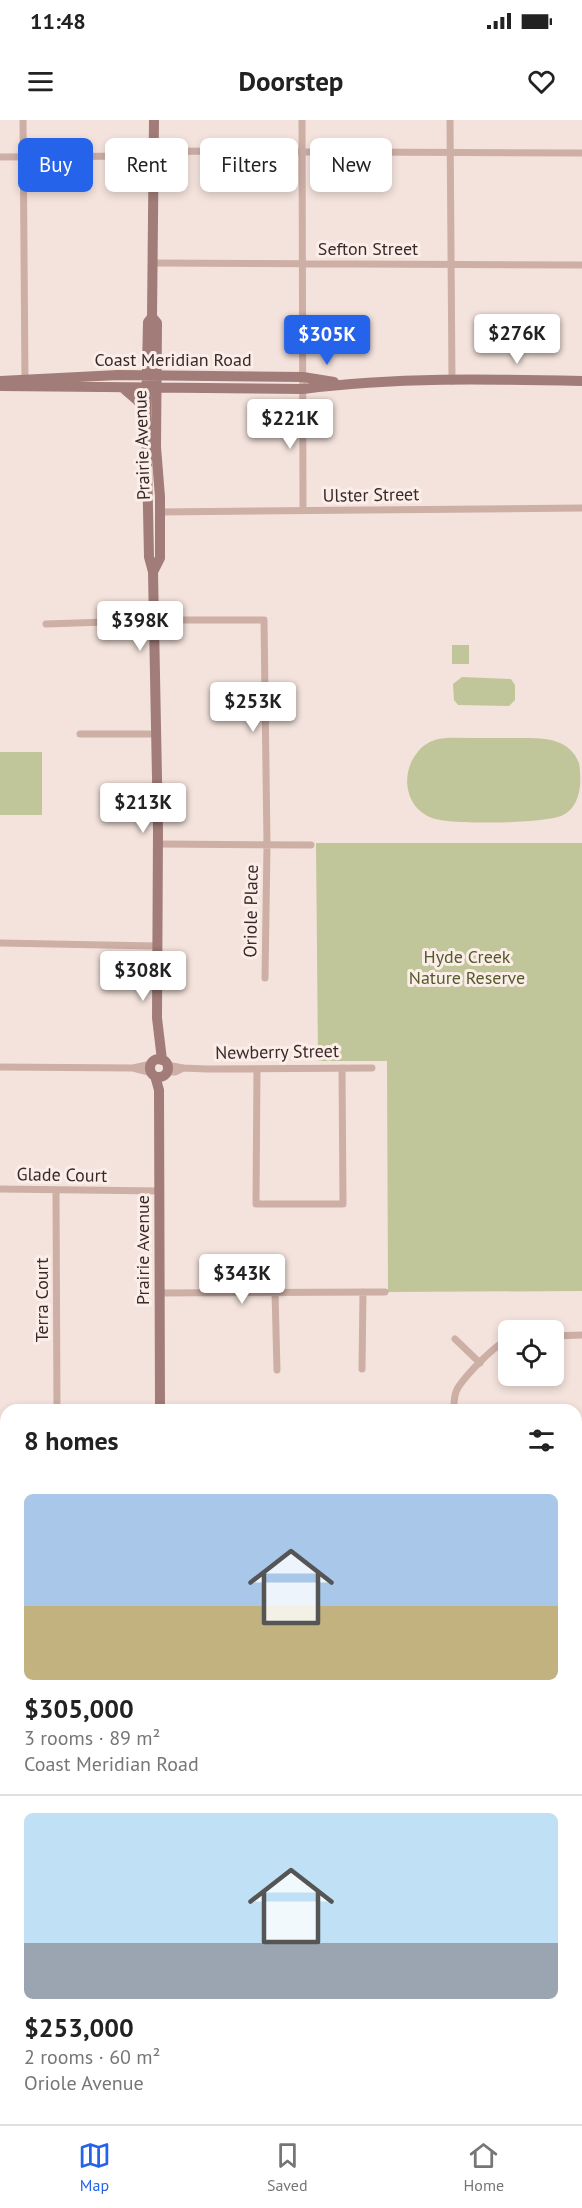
<!DOCTYPE html>
<meta charset="utf-8">
<style>
:root{--surface:#fff;--page:#f2f2f2;--text:#222;--muted:#767676;--line:#e0e0e0;--accent:#2563eb}
body{margin:0;font-family:"PT Sans",sans-serif;background:var(--page);color:var(--text);height:100vh;display:flex;flex-direction:column;font-size:22px;white-space:nowrap}
*{box-sizing:border-box;margin:0}
p{font-size:20px;color:var(--muted)}
.icon{flex:none;width:33px;height:33px;fill:none;stroke:currentColor;stroke-width:2;stroke-linecap:round;stroke-linejoin:round}
.map{position:relative;flex:1;overflow:hidden}
.side{position:absolute;left:0px;top:1284px;width:582px;height:720px;display:flex;flex-direction:column;background:var(--surface);border-radius:18px 18px 0 0;box-shadow:0 3px 9px #0003}
.side>*{flex:none}
.guide{position:absolute;left:18px;top:18px;width:546px;height:54px;display:flex;gap:12px}
.fabs{position:absolute;left:498px;top:1200px;display:grid;gap:12px}
.fabs a{display:grid;place-items:center;width:66px;height:66px;border-radius:9px;background:var(--surface);box-shadow:0 3px 9px #0003;font-size:30px}
.price{position:absolute;translate:-50% -51px;padding:0 14px;border-radius:6px;background:#fff;color:#222;font-size:20px;line-height:39px;filter:drop-shadow(0 2px 3px #0008)}
.price::after{content:'';position:absolute;left:50%;top:36px;width:18px;height:14px;margin-left:-9px;background:inherit;clip-path:polygon(0 0,100% 0,50% 100%)}
.price.on{background:var(--accent);color:#fff}
ul{padding:0;list-style:none}
li{display:grid;align-content:center;gap:12px;height:318px;padding:0 24px}
li+li{border-top:2px solid var(--line)}
li span{display:grid;place-items:center;height:186px;border-radius:9px;color:#555}
li>.icon{margin-inline-start:auto}
span .icon{width:108px;height:108px;fill:#fffc;stroke-width:1}
li b{font-size:26px}
h2{display:flex;justify-content:space-between;align-items:center;height:72px;padding:0 24px;font-size:26px}
.chip{padding:0 21px;border-radius:9px;background:var(--surface);box-shadow:0 3px 9px #0003;font-size:21px;line-height:54px}
.chip.on{background:var(--accent);color:#fff}
.status{display:flex;justify-content:space-between;align-items:center;height:42px;padding:0 30px;background:var(--surface);direction:ltr}
.status svg{height:16px;fill:currentColor}
header{display:flex;justify-content:space-between;align-items:center;height:78px;padding:0 24px;background:var(--surface);font-size:27px;font-weight:800}
.tab-bar{display:flex;justify-content:space-around;align-items:center;height:84px;border-top:2px solid var(--line);background:var(--surface);font-size:16px;color:var(--muted)}
.tab-bar a{display:grid;justify-items:center;gap:3px}
.tab-bar .on{color:var(--accent)}
.map>svg:first-child{display:block}
</style>
<div class="status"><b>11:48</b><svg viewBox="0 0 49 12"><path d="M0 12V9h3v3zM5 12V6h3v6zM10 12V3h3v9zM15 12V0h3v12zM26 1h20v11H26zM47 4h2v5h-2z"/></svg></div>
<header><svg class="icon" aria-label="menu" viewBox="0 0 24 24"><path d="M4 6h16M4 12h16M4 18h16"/></svg>Doorstep<svg class="icon" aria-label="heart" viewBox="0 0 24 24"><path d="M12 20l-8-8c-3-5 5-10 8-4 3-6 11-1 8 4z"/></svg></header>
<div class="map">
<svg width="582" height="2004" viewBox="0 0 582 2004">
<rect width="100%" height="100%" fill="#f4e3dc"/>
<!-- green -->
<path fill="#c1c59a" d="M452,525H469V544H452Z
M462,557L511,559L515,565V580L509,586L458,585L454,580L453,564Z
M526,618C548,618 570,620 579,643C582,662 581,686 563,695C547,704 449,705 432,698C405,688 400,654 417,633C421,627 428,622 435,620C445,617 457,618 467,618C486,618 506,618 526,618Z
M0,632H42V695H0Z
M316,723H582V1171L388,1172L387,941H318Z
M0,1406H6V1528L0,1526Z
M576,1442H582V1630H576Z"/>
<g fill="none" stroke-linecap="round" stroke-linejoin="round">
<!-- stream -->
<path stroke="#78b4a8" stroke-width="2" d="M0,1524L6,1525
M576,1621H582"/>
<!-- street -->
<path stroke="#cdafa6" stroke-width="7" d="M23,0L25,262
M302,0L303,390
M450,0L452,261
M0,37L140,36L166,31L582,33
M153,143L582,145
M160,392L582,388
M46,504L166,500H264L267,725L265,858
M80,614H156
M158,724L311,725
M0,823L157,826
M167,945L183,948L207,949L372,948
M0,947L133,948L152,953
M133,948L151,944
M257,949L256,1084H343L342,948
M167,952H175L183,948
M0,1069L160,1071
M56,1070L57,1290
M275,1172L277,1250
M160,1173L385,1172
M554,1216L582,1215
M455,1219L480,1243
M362,1249L363,1172
M454,1290C454,1282 454,1273 459,1266C469,1252 493,1227 508,1219
M576,1304H582
M0,1365H6
M578,1732L580,1877
M0,1757H6
M0,1862H6
M0,1942H6
M576,1970H582
M288,1998V2004
M372,2004V1998"/>
<!-- secondary -->
<path stroke="#a17c78" stroke-width="10" d="M154,0L152,197L148,202L146,294L149,437L153,452L158,710L157,898L162,940
M152,197L157,203L156,327L160,377V438L153,452
M0,261L118,255L303,257L334,262
M0,266L303,269C395,257 489,259 582,261
M123,268L138,281L146,294
M150 948a9 9 0 1 1 18 0a9 9 0 1 1-18 0Z
M155,956L159,970L160,1290
M576,1636H582
M166,1998V2004"/>
</g>
<g text-anchor="middle" stroke-width="6" stroke-linejoin="round" paint-order="stroke">
<!-- street labels -->
<g font-size="18" fill="#392928" stroke="#fbeee9">
<text x="368" y="135">Sefton Street</text>
<text x="173" y="246">Coast Meridian Road</text>
<text transform="translate(142 325) rotate(-92)" y="6">Prairie Avenue</text>
<text transform="translate(371 375) rotate(-1)" y="6">Ulster Street</text>
<text transform="translate(251 791) rotate(-89)" y="6">Oriole Place</text>
<text transform="translate(277 932) rotate(-1)" y="6">Newberry Street</text>
<text transform="translate(62 1055) rotate(1)" y="6">Glade Court</text>
<text transform="translate(143 1130) rotate(-90)" y="6">Prairie Avenue</text>
<text transform="translate(42 1180) rotate(-90)" y="6">Terra Court</text>
</g>
<!-- park labels -->
<g font-size="18" fill="#545a29" stroke="#fbeee9">
<text x="467" y="843">Hyde Creek<tspan x="467" dy="21">Nature Reserve</tspan></text>
</g>
</g>
</svg>
<div class="fabs">
<a><svg class="icon" aria-label="locate" viewBox="0 0 24 24"><circle cx="12" cy="12" r="6"/><path d="M12 2v4M12 18v4M2 12h4M18 12h4"/></svg></a>
</div>
<b class="price" style="left:517px;top:245px">$276K</b>
<b class="price on" style="left:327px;top:246px">$305K</b>
<b class="price" style="left:290px;top:330px">$221K</b>
<b class="price" style="left:140px;top:532px">$398K</b>
<b class="price" style="left:253px;top:613px">$253K</b>
<b class="price" style="left:143px;top:714px">$213K</b>
<b class="price" style="left:143px;top:882px">$308K</b>
<b class="price" style="left:242px;top:1185px">$343K</b>
<div class="guide">
<a class="chip on">Buy</a>
<a class="chip">Rent</a>
<a class="chip">Filters</a>
<a class="chip">New</a>
</div>
<section class="side">
<h2>8 homes<svg class="icon" aria-label="filters" viewBox="0 0 24 24"><path d="M4 7h16M4 17h16"/><circle cx="9" cy="7" r="2"/><circle cx="15" cy="17" r="2"/></svg></h2>
<ul>
<li><span style="background:linear-gradient(#a9c7e8 60%,#c2b280 0)"><svg class="icon" aria-label="home" viewBox="0 0 24 24"><path d="M3 11l9-7 9 7M6 9v11h12V9"/></svg></span><div><b>$305,000</b><p>3 rooms · 89 m²</p><p>Coast Meridian Road</p></div></li>
<li><span style="background:linear-gradient(#bfe0f5 70%,#9aa5b1 0)"><svg class="icon" aria-label="home" viewBox="0 0 24 24"><path d="M3 11l9-7 9 7M6 9v11h12V9"/></svg></span><div><b>$253,000</b><p>2 rooms · 60 m²</p><p>Oriole Avenue</p></div></li>
</ul>
</section>
</div>
<nav class="tab-bar">
<a class="on"><svg class="icon" aria-label="map" viewBox="0 0 24 24"><path d="M3 6l6-2 6 2 6-2v14l-6 2-6-2-6 2zM9 4v14M15 6v14"/></svg>Map</a>
<a><svg class="icon" aria-label="saved" viewBox="0 0 24 24"><path d="M7 4h10v16l-5-4-5 4z"/></svg>Saved</a>
<a><svg class="icon" aria-label="home" viewBox="0 0 24 24"><path d="M3 11l9-7 9 7M6 9v11h12V9"/></svg>Home</a>
</nav>
